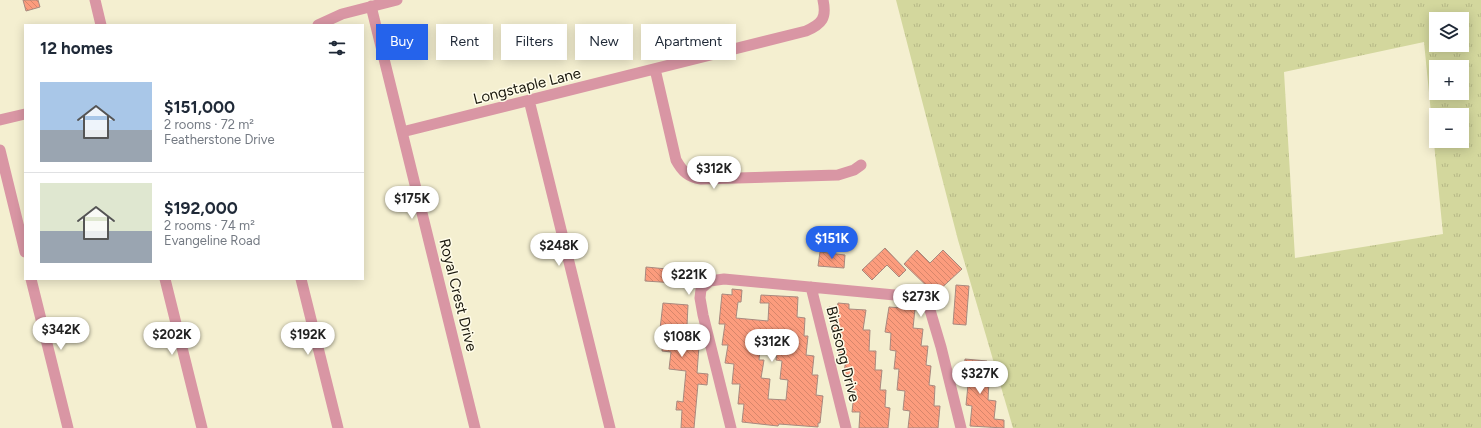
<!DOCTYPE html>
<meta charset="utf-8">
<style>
:root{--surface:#fff;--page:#f6f6f7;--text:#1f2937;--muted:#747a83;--line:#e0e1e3;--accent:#2563eb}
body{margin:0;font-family:Figtree,sans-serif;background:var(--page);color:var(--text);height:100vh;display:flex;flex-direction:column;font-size:15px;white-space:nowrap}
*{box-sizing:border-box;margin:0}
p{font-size:13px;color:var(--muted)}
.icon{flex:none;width:22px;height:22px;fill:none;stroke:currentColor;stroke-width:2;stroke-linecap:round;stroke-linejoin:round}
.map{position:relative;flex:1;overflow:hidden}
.drawer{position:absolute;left:24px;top:24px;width:340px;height:256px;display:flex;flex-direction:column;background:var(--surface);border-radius:0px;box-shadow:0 2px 10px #0003}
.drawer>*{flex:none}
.guide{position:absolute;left:376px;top:24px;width:380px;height:36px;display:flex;gap:8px}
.controls{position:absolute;left:1429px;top:12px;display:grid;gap:8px}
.controls a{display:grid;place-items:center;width:40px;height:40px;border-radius:0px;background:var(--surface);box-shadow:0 2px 10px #0003;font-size:20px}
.price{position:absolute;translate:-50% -34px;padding:0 9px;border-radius:14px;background:#fff;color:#222;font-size:13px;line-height:26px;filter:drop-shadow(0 1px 2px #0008)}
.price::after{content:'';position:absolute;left:50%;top:24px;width:12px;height:9px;margin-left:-6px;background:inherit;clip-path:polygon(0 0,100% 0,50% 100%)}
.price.current{background:var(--accent);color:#fff}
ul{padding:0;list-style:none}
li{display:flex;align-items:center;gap:12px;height:100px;padding:0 16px}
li+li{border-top:1px solid var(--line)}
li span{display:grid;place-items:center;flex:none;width:112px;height:80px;border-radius:0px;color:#555}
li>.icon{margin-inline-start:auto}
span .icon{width:48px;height:48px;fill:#fffc;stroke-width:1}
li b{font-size:17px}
h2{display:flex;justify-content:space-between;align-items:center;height:48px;padding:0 16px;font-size:17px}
.pill{padding:0 14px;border-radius:0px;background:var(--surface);box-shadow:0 2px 10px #0003;font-size:14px;line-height:36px}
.pill.current{background:var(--accent);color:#fff}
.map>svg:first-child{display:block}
</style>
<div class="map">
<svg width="1481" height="428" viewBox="0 0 1481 428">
<defs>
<pattern id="grass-tufts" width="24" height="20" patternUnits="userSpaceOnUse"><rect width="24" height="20" fill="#d3d79d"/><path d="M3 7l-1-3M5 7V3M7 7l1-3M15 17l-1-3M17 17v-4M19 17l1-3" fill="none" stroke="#b5b886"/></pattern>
<pattern id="building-back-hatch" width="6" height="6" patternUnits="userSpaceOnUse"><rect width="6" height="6" fill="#fc9c7d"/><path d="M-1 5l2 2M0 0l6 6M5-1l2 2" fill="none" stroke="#d7866b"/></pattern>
</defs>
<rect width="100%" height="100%" fill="#f4efd0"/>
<!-- grass -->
<path fill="url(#grass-tufts)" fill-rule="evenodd" d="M896,0H1481V428H1013L958,240ZM1436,19H1462V45H1436ZM1424,42L1443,234L1295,258L1284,72ZM1436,67H1462V93H1436ZM1436,115H1462V141H1436Z"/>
<!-- building -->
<path fill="url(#building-back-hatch)" stroke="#a8897f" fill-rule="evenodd" d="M23,0H38L40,7L26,11Z
M885,248L906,270L899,277L887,265L872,280L862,270Z
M917,250L930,263L943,250L962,269L935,294L904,264Z
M820,252L845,255L844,268L818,266Z
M646,267L678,270L676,283L645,281Z
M956,285L969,286L966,325L953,324Z
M732,289L742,290L741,302H738L736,318L768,321L769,303H760L761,295L798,297L797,317L805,318L804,336H808L806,355L814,356L812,375H818L816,395L823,396L820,423H818V427L779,424L778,426L742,422L744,404H738L740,384H732L734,364L725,363L728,345H722L725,324H719L722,294L732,295ZM761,339L778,341L776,360L782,361L780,379L788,380L786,400L768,399L770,379L761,378L764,360H759Z
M663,303L688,305L686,345L699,346L697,373L708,374L707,385L698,384L694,428H681L682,410H676L677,401L683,402L686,371L669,369L671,352L662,351L663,329H660Z
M838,303L849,304V309L866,310L863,330H870L869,351H876L875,370H882L880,390H886L885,407L890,408L888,428H859L860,412H852L854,394H849L850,376L844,375L846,356H839L841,336L833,335L834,316H828L829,307L837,308Z
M889,307L915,309L913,328L923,329L921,346H928L926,365L931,366L929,385L935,386L934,406H940L938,428H908L910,411L903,410L905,391L897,390L899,369H894L896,351L890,350L891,333L885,332Z
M965,359L987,361L986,380L989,381L988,400L996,401L994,419L1004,420V428L970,426L972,406L966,405L968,385H963Z"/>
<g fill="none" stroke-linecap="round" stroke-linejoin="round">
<!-- minor -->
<path stroke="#d996a4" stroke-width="11" d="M95,0L101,25
M371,6L475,428
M318,25L342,14L397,0
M655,69L676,160C682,171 688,177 701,179L838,175L854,170L861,165
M529,100L610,428
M0,120L25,114
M402,132L806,31C822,24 827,18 823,0
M0,150L25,252
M31,279L68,428
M165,279L202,428
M301,279L338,428
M811,287L846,428
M731,428L703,315L700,298L701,289L710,281L724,279L916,297L925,302L930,310L941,347L961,428"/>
</g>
<g text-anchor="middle" stroke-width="3" stroke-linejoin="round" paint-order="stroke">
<!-- street labels -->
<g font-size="15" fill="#1b190e" stroke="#fffce9">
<text transform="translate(527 86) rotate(-14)" y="5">Longstaple Lane</text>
<text transform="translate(458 295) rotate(76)" y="5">Royal Crest Drive</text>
<text transform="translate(843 354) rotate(76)" y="5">Birdsong Drive</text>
</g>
</g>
</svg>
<div class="controls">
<a><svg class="icon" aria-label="layers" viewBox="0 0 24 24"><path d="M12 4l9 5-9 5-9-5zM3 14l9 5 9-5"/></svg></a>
<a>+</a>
<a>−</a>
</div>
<b class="price" style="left:714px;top:190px">$312K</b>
<b class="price" style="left:412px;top:220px">$175K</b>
<b class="price current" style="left:832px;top:260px">$151K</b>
<b class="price" style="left:559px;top:267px">$248K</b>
<b class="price" style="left:689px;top:296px">$221K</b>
<b class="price" style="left:921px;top:318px">$273K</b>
<b class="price" style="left:61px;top:351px">$342K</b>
<b class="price" style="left:172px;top:356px">$202K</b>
<b class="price" style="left:308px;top:356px">$192K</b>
<b class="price" style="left:682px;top:358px">$108K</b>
<b class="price" style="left:772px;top:363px">$312K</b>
<b class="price" style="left:980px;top:395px">$327K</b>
<div class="guide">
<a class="pill current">Buy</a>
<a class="pill">Rent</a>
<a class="pill">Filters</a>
<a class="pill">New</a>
<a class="pill">Apartment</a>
</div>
<section class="drawer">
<h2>12 homes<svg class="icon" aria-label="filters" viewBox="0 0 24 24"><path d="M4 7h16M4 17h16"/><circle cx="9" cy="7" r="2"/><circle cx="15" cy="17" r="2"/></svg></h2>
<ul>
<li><span style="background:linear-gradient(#a9c7e8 60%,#9aa5b1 0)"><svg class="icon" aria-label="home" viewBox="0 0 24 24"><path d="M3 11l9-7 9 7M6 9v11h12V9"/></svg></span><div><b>$151,000</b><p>2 rooms · 72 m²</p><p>Featherstone Drive</p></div></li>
<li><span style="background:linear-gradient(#dfe7d0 60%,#9aa5b1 0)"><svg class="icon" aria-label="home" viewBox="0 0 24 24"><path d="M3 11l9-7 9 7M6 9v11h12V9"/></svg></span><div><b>$192,000</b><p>2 rooms · 74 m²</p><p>Evangeline Road</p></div></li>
</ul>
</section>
</div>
